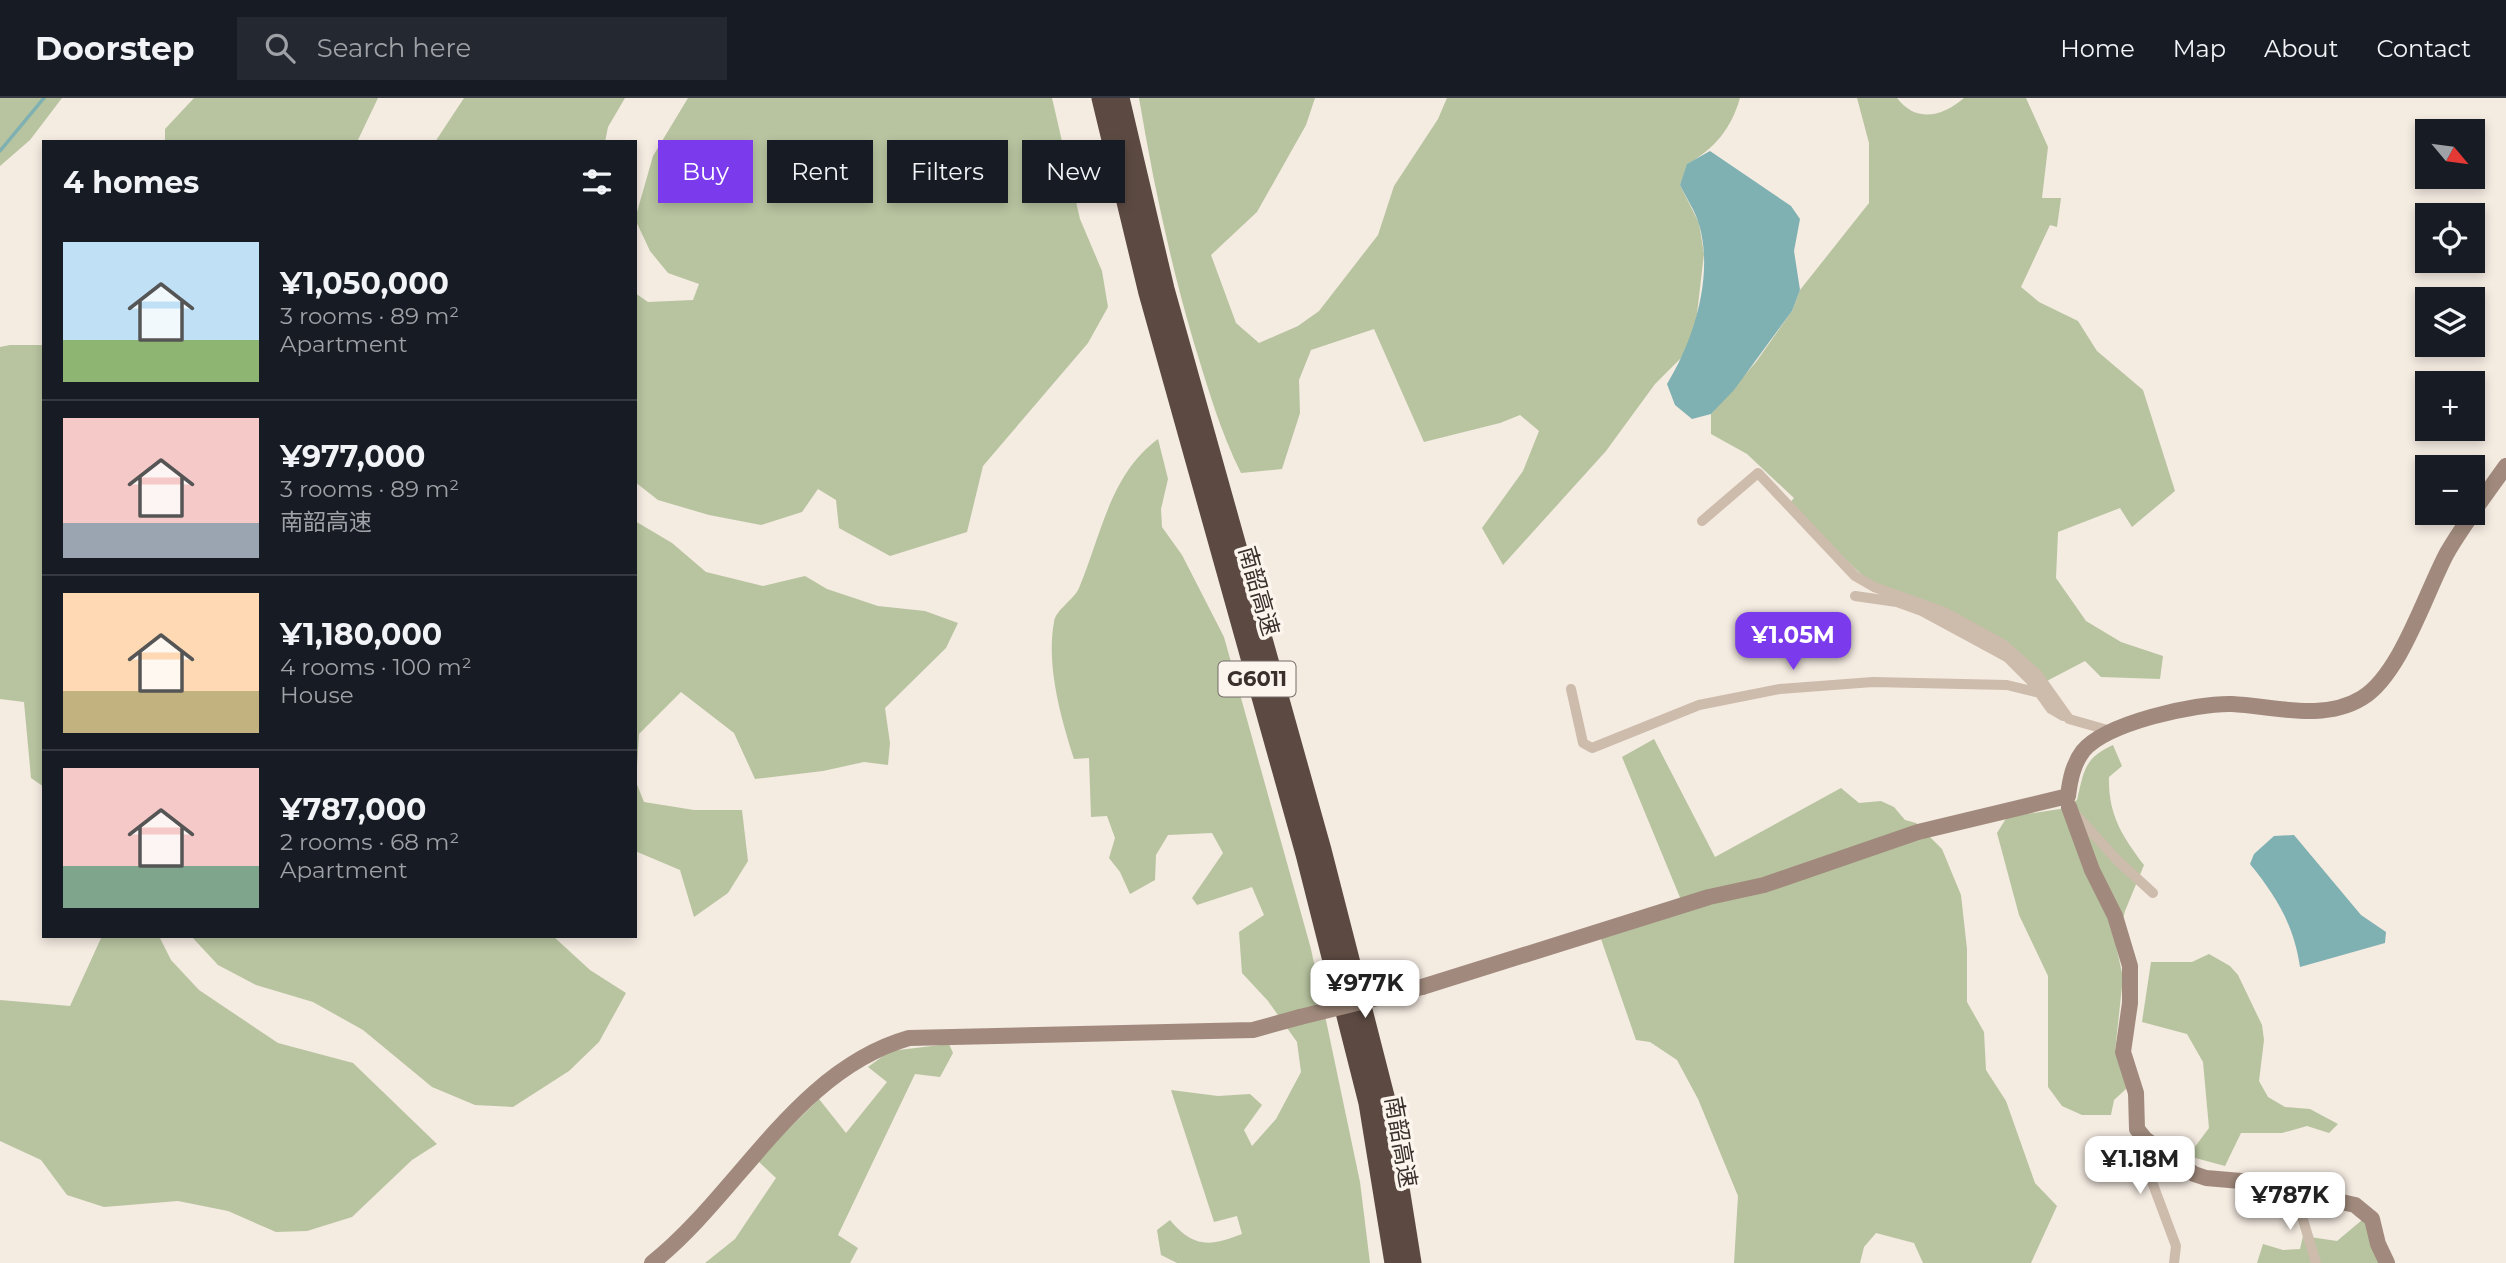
<!DOCTYPE html>
<meta charset="utf-8">
<style>
:root{--surface:#171b24;--page:#242831;--text:#f1f3f6;--muted:#9ea1a6;--line:#363941;--accent:#7c3aed}
body{margin:0;font-family:Montserrat,"Noto Sans SC",sans-serif;background:var(--page);color:var(--text);height:100vh;display:flex;flex-direction:column;font-size:26px;white-space:nowrap}
*{box-sizing:border-box;margin:0}
p{font-size:23px;color:var(--muted)}
.icon{flex:none;width:38px;height:38px;fill:none;stroke:currentColor;stroke-width:2;stroke-linecap:round;stroke-linejoin:round}
.map{position:relative;flex:1;overflow:hidden}
.sheet{position:absolute;left:42px;top:42px;width:595px;height:798px;display:flex;flex-direction:column;background:var(--surface);border-radius:0px;box-shadow:0 4px 10px #0003}
.sheet>*{flex:none}
.guide{position:absolute;left:658px;top:42px;width:665px;height:63px;display:flex;gap:14px}
.needle{width:46px;rotate:119deg}
.fabs{position:absolute;left:2415px;top:21px;display:grid;gap:14px}
.fabs a{display:grid;place-items:center;width:70px;height:70px;border-radius:0px;background:var(--surface);box-shadow:0 4px 10px #0003;font-size:35px}
.price{position:absolute;translate:-50% -60px;padding:0 16px;border-radius:14px;background:#fff;color:#222;font-size:23px;line-height:46px;filter:drop-shadow(0 2px 4px #0008)}
.price::after{content:'';position:absolute;left:50%;top:42px;width:21px;height:16px;margin-left:-10px;background:inherit;clip-path:polygon(0 0,100% 0,50% 100%)}
.price.selected{background:var(--accent);color:#fff}
ul{padding:0;list-style:none}
li{display:flex;align-items:center;gap:21px;height:175px;padding:0 21px}
li+li{border-top:2px solid var(--line)}
li span{display:grid;place-items:center;flex:none;width:196px;height:140px;border-radius:0px;color:#555}
li>.icon{margin-inline-start:auto}
span .icon{width:84px;height:84px;fill:#fffc;stroke-width:1}
li b{font-size:30px}
h2{display:flex;justify-content:space-between;align-items:center;height:84px;padding:0 21px;font-size:30px}
.pill{padding:0 24px;border-radius:0px;background:var(--surface);box-shadow:0 4px 10px #0003;font-size:24px;line-height:63px}
.pill.selected{background:var(--accent);color:#fff}
header{display:flex;align-items:center;gap:42px;box-sizing:border-box;height:98px;padding:0 35px;background:var(--surface);border-bottom:2px solid var(--line)}
header strong{font-size:33px}
nav{display:flex;gap:38px;margin-inline-start:auto;font-size:24px}
.search{width:490px;height:63px;background:var(--page);display:flex;align-items:center;gap:18px;box-sizing:border-box;padding:0 24px;border-radius:0px;color:var(--muted);font-size:26px}
.map>svg:first-child{display:block}
</style>
<header>
<strong>Doorstep</strong>
<div class="search"><svg class="icon" aria-label="search" viewBox="0 0 24 24"><circle cx="10" cy="10" r="6"/><path d="M15 15l6 6"/></svg>Search here</div>
<nav><a>Home</a><a>Map</a><a>About</a><a>Contact</a></nav>
</header>
<div class="map">
<svg width="2506" height="1165" viewBox="0 0 2506 1165">
<rect width="100%" height="100%" fill="#f4ebe1"/>
<!-- green -->
<path fill="#b8c4a0" d="M0,0H62L30,42L0,68Z
M194,0H378L357,44H165V31Z
M464,0H625L608,29L605,44H435Z
M688,0H1052L1080,121L1102,173L1108,209L1088,245L983,368L967,434L890,458L839,430L836,402L818,391L802,414L761,427L709,417L658,402L635,384V195L648,204L693,202L699,186L668,175L650,153L635,121L653,58Z
M1139,0H1315L1306,27L1257,114L1211,157L1236,225L1259,245L1298,228L1319,213L1378,137L1394,88L1438,21L1447,0H1740C1731,31 1715,50 1688,66L1680,87L1699,125L1704,156L1696,224L1686,255L1655,286L1606,353L1503,467L1482,430L1523,373L1539,333L1520,317L1500,325L1424,344L1374,231L1311,252L1299,282L1300,315L1282,371L1241,375C1220,333 1208,290 1194,245C1170,164 1153,83 1139,0Z
M1857,0H1897C1916,25 1942,19 1964,0H2026L2048,49L2042,100H2061L2057,129L2050,127L2021,189L2039,204L2078,223L2097,253L2143,292L2175,393L2132,429L2120,410L2058,434L2056,480L2086,523L2121,544L2163,558L2160,581L2101,579L2085,563L2043,585L1874,489L1789,406L1794,400L1747,356L1711,336V316L1756,264L1792,213L1800,192L1869,105V45Z
M10,247H44V689L31,680L24,604L0,601V249Z
M1158,341L1168,381L1161,411L1162,429L1182,457L1224,539L1311,851L1360,1084L1370,1165H1177L1161,1157L1157,1132L1170,1122C1194,1151 1211,1148 1242,1136L1237,1118L1214,1124L1171,992L1218,998L1250,996L1262,1007L1244,1032L1252,1048L1276,1021L1301,974L1297,944L1268,903L1242,875L1239,834L1264,817L1252,789L1197,807L1192,800L1223,755L1212,735L1168,737L1156,757L1155,782L1130,796L1120,774L1109,760L1115,740L1107,718L1091,719L1089,660L1074,661C1061,620 1046,568 1054,524C1056,511 1074,502 1079,490C1101,438 1110,376 1158,341Z
M635,423L672,445L706,474L763,488L805,478L827,491L878,508L925,513L958,525L946,550L885,610L890,645L888,667L864,664L823,673L755,681L734,635L681,594L639,636L636,684L644,704L694,712H742L748,763L728,795L694,819L680,772L635,753Z
M1654,641L1715,759L1841,690L1859,705L1881,703L1894,709L1905,722L1916,725L1942,751L1961,797L1967,851V904L1984,934L1986,972L2006,1003L2035,1085L2057,1108L2031,1165H1923L1914,1145L1876,1135L1864,1149L1860,1165H1734L1738,1098L1698,1001L1677,962L1650,944L1636,942L1601,841L1686,814L1622,659Z
M2113,647L2122,668L2109,679C2108,716 2122,738 2144,767L2125,813L2116,848L2123,879L2115,954L2127,990L2114,1002L2111,1017H2082L2062,1008L2048,989V878L2019,817L1997,735L2007,719L2060,711L2077,702C2084,673 2084,660 2113,647Z
M102,838H159L171,862L199,892L278,945L353,965L437,1046L412,1062L352,1119L307,1133L276,1134L228,1113L178,1103L104,1109L67,1097L41,1062L0,1043V902L70,908Z
M191,838H553L590,872L626,895L599,944L569,973L513,1009L475,1007L432,989L363,932L313,904L256,887L218,867Z
M2209,856L2230,868L2238,877L2262,927L2264,942L2259,983L2268,999L2285,1009L2310,1011L2338,1026L2329,1035L2307,1028L2282,1035H2241L2225,1068L2188,1058L2209,1030L2203,964L2187,936L2142,924L2151,864H2192Z
M949,946L953,955L940,979L915,976L838,1137L858,1150L850,1165H705L735,1141L776,1080L757,1062L819,1001L846,1035L887,984L868,969L890,953Z
M2368,1117L2384,1165H2257L2263,1146L2283,1152L2300,1151L2303,1138L2337,1143Z"/>
<!-- water -->
<path fill="#7fb0b2" d="M1710,53L1791,108L1800,121L1794,153L1800,192L1792,213L1734,292L1711,316L1692,321L1675,307L1667,286C1694,242 1714,178 1699,126C1695,113 1686,99 1680,87L1687,66Z
M2294,737L2361,817L2386,834L2385,845L2300,869C2294,827 2276,798 2250,766L2254,756L2274,738Z"/>
<g fill="none" stroke-linecap="round" stroke-linejoin="round">
<!-- stream -->
<path stroke="#7fb0b2" stroke-width="3.5" d="M0,53L44,0"/>
<!-- street -->
<path stroke="#cdbbac" stroke-width="10" d="M1702,423L1758,375L1855,478L1874,489L1944,514L2004,547L2037,576L2069,621L2111,633
M1855,498L1897,504L1922,513L2007,559L2031,583L2051,611L2063,618
M1571,591L1583,645L1592,650L1699,607L1780,591L1873,584L2007,587L2040,595
M2075,716L2118,763L2153,795
M2139,1037L2148,1073L2176,1148L2174,1165
M2295,1095L2316,1165"/>
<!-- secondary -->
<path stroke="#a18a7d" stroke-width="16" d="M2473,414L2506,368
M2069,709L2092,772L2115,818L2130,868V905L2123,954L2136,995L2137,1031L2145,1041L2194,1076L2206,1080L2253,1084L2355,1107L2372,1121L2378,1146L2387,1165
M1422,889L1709,799L1764,787L1918,734L2068,698C2070,682 2073,666 2083,653C2106,625 2195,605 2232,606C2273,608 2323,624 2362,600C2401,576 2425,496 2447,455C2455,441 2464,428 2473,415
M652,1165C739,1096 796,972 909,940L1253,932L1300,919"/>
<!-- highway -->
<path stroke="#5c4a42" stroke-width="21" d="M1102,0L1149,195L1306,756L1369,1005L1395,1165
M1119,0L1164,191L1321,752L1385,1002L1411,1165"/>
<!-- secondary-bridge -->
<path stroke="#a18a7d" stroke-width="16" d="M1300,919L1422,889"/>
</g>
<g text-anchor="middle" stroke-width="7" stroke-linejoin="round" paint-order="stroke">
<!-- shield labels -->
<rect fill="#fbf5ee" stroke="#756b66" stroke-width="2" x="1218.5" y="563.5" width="77" height="35" rx="5"/>
<g font-size="21" font-weight="bold" fill="#3b302b">
<text x="1257" y="588">G6011</text>
</g>
<!-- street labels -->
<g font-size="23" fill="#3b302b" stroke="#fbf5ee">
<text transform="translate(1259 493) rotate(74)" y="8">南韶高速</text>
<text transform="translate(1401 1044) rotate(80)" y="8">南韶高速</text>
</g>
</g>
</svg>
<div class="fabs">
<a><svg class="needle" viewBox="-14 -14 28 28"><path d="M0-13l5 13h-10z" fill="#e53935"/><path d="M0 13l5-13h-10z" fill="#9ea1a6"/></svg></a>
<a><svg class="icon" aria-label="locate" viewBox="0 0 24 24"><circle cx="12" cy="12" r="6"/><path d="M12 2v4M12 18v4M2 12h4M18 12h4"/></svg></a>
<a><svg class="icon" aria-label="layers" viewBox="0 0 24 24"><path d="M12 4l9 5-9 5-9-5zM3 14l9 5 9-5"/></svg></a>
<a>+</a>
<a>−</a>
</div>
<b class="price selected" style="left:1793px;top:574px">¥1.05M</b>
<b class="price" style="left:1365px;top:922px">¥977K</b>
<b class="price" style="left:2140px;top:1098px">¥1.18M</b>
<b class="price" style="left:2290px;top:1134px">¥787K</b>
<div class="guide">
<a class="pill selected">Buy</a>
<a class="pill">Rent</a>
<a class="pill">Filters</a>
<a class="pill">New</a>
</div>
<section class="sheet">
<h2>4 homes<svg class="icon" aria-label="filters" viewBox="0 0 24 24"><path d="M4 7h16M4 17h16"/><circle cx="9" cy="7" r="2"/><circle cx="15" cy="17" r="2"/></svg></h2>
<ul>
<li><span style="background:linear-gradient(#bfe0f5 70%,#8fb573 0)"><svg class="icon" aria-label="home" viewBox="0 0 24 24"><path d="M3 11l9-7 9 7M6 9v11h12V9"/></svg></span><div><b>¥1,050,000</b><p>3 rooms · 89 m²</p><p>Apartment</p></div></li>
<li><span style="background:linear-gradient(#f6c9c9 75%,#9aa5b1 0)"><svg class="icon" aria-label="home" viewBox="0 0 24 24"><path d="M3 11l9-7 9 7M6 9v11h12V9"/></svg></span><div><b>¥977,000</b><p>3 rooms · 89 m²</p><p>南韶高速</p></div></li>
<li><span style="background:linear-gradient(#ffd9b3 70%,#c2b280 0)"><svg class="icon" aria-label="home" viewBox="0 0 24 24"><path d="M3 11l9-7 9 7M6 9v11h12V9"/></svg></span><div><b>¥1,180,000</b><p>4 rooms · 100 m²</p><p>House</p></div></li>
<li><span style="background:linear-gradient(#f6c9c9 70%,#7fa58c 0)"><svg class="icon" aria-label="home" viewBox="0 0 24 24"><path d="M3 11l9-7 9 7M6 9v11h12V9"/></svg></span><div><b>¥787,000</b><p>2 rooms · 68 m²</p><p>Apartment</p></div></li>
</ul>
</section>
</div>
